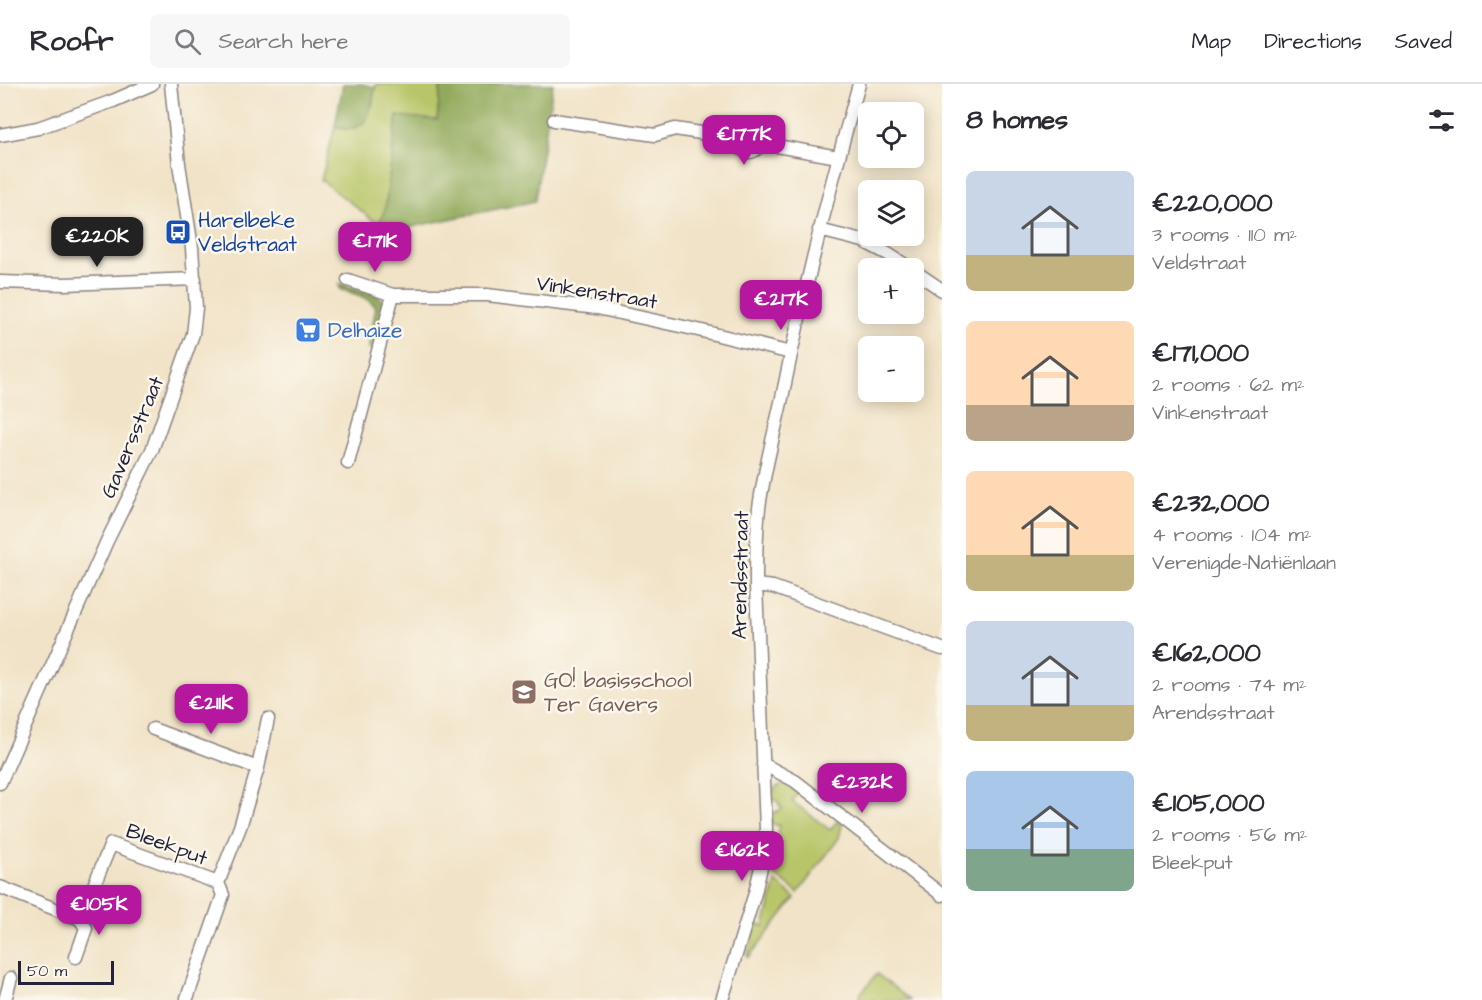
<!DOCTYPE html>
<meta charset="utf-8">
<style>
:root{--surface:#fff;--page:#f7f7f7;--text:#2b2b33;--muted:#7c7c81;--line:#e1e1e2;--accent:#b5179e}
body{margin:0;font-family:"Architects Daughter",sans-serif;background:var(--page);color:var(--text);height:100vh;display:flex;flex-direction:column;font-size:22px;white-space:nowrap}
*{box-sizing:border-box;margin:0}
p{font-size:20px;color:var(--muted)}
.icon{flex:none;width:33px;height:33px;fill:none;stroke:currentColor;stroke-width:2;stroke-linecap:round;stroke-linejoin:round}
.map{position:relative;flex:1;overflow:hidden}
.sheet{display:flex;flex-direction:column;background:var(--surface);width:540px}
.sheet>*{flex:none}
.tools{position:absolute;left:858px;top:18px;display:grid;gap:12px}
.tools a{display:grid;place-items:center;width:66px;height:66px;border-radius:9px;background:var(--surface);box-shadow:0 3px 15px #0003;font-size:30px}
.scale{position:absolute;left:18px;bottom:15px;width:96px;box-sizing:border-box;padding-left:6px;border:3px solid #22223b;border-top:0;font-size:16px;line-height:21px;white-space:nowrap;color:#22223b;-webkit-text-stroke:4px #fbf7ec;paint-order:stroke}
.price{position:absolute;translate:-50% -51px;padding:0 14px;border-radius:12px;background:var(--accent);color:#fff;font-size:20px;line-height:39px;filter:drop-shadow(0 2px 3px #0008)}
.price::after{content:'';position:absolute;left:50%;top:36px;width:18px;height:14px;margin-left:-9px;background:inherit;clip-path:polygon(0 0,100% 0,50% 100%)}
.price.selected{background:#222;color:#fff}
ul{padding:0;list-style:none}
li{display:flex;align-items:center;gap:18px;height:150px;padding:0 24px}
li span{display:grid;place-items:center;flex:none;width:168px;height:120px;border-radius:9px;color:#555}
li>.icon{margin-inline-start:auto}
span .icon{width:72px;height:72px;fill:#fffc;stroke-width:1}
li b{font-size:26px}
h2{display:flex;justify-content:space-between;align-items:center;height:72px;padding:0 24px;font-size:26px}
header{display:flex;align-items:center;gap:36px;box-sizing:border-box;height:84px;padding:0 30px;background:var(--surface);border-bottom:2px solid var(--line)}
header strong{font-size:28px}
nav{display:flex;gap:33px;margin-inline-start:auto;font-size:21px}
.search{width:420px;height:54px;background:var(--page);display:flex;align-items:center;gap:15px;box-sizing:border-box;padding:0 21px;border-radius:9px;color:var(--muted);font-size:22px}
main{display:flex;flex:1;min-height:0}
.map>svg:first-child{display:block}
</style>
<header>
<strong>Roofr</strong>
<div class="search"><svg class="icon" aria-label="search" viewBox="0 0 24 24"><circle cx="10" cy="10" r="6"/><path d="M15 15l6 6"/></svg>Search here</div>
<nav><a>Map</a><a>Directions</a><a>Saved</a></nav>
</header>
<main>
<div class="map">
<svg width="942" height="916" viewBox="0 0 942 916">
<rect width="100%" height="100%" fill="#fbf7ec"/>
<filter id="ink" filterUnits="userSpaceOnUse"><feTurbulence type="fractalNoise" baseFrequency=".0167" numOctaves="2"/><feDisplacementMap in="SourceGraphic" scale="12" xChannelSelector="R" yChannelSelector="G"/><feConvolveMatrix kernelMatrix="1 2 1 2 8 2 1 2 1" color-interpolation-filters="sRGB"/></filter>
<filter id="wash" filterUnits="userSpaceOnUse"><feTurbulence type="fractalNoise" baseFrequency=".008" numOctaves="4" result="noise"/><feDisplacementMap in="SourceGraphic" scale="24" xChannelSelector="R" yChannelSelector="G"/><feGaussianBlur stdDeviation="1.35" result="paint"/><feColorMatrix in="noise" values="0 0 0 0 0 0 0 0 0 0 0 0 0 0 0 0 0 1.4 0 .05"/><feComposite in="paint" operator="in"/></filter>
<g filter="url(#wash)">
<rect width="100%" height="100%" fill="#f1e3c7"/>
<!-- green -->
<path fill="#b8c567" stroke="#6d7451" stroke-width="1.5" d="M376,0H441L437,37L397,33L385,126L378,140L321,96L335,42L346,46L372,21Z
M782,700H788L799,708L792,717L830,746L837,737L842,741L839,754L798,809L767,785L770,775H777L779,741H772V727L774,729L782,725L777,717L771,714C772,706 776,702 782,700Z
M776,798L795,814L749,873H747L756,840L764,842Z
M877,890L910,916H858L861,909Z"/>
<!-- forest -->
<path fill="#92aa5c" stroke="#5a664c" stroke-width="1.5" d="M343,0H361L375,3C371,28 367,53 335,42Z
M441,0H553L535,117L397,146L383,145L378,140L385,126L397,32L437,36Z
M339,200C350,203 377,207 383,217C388,226 378,257 375,268L369,264V262L376,223C366,212 356,210 342,206L340,204Z"/>
</g>
<g filter="url(#ink)">
<g fill="none" stroke-linecap="round" stroke-linejoin="round">
<!-- minor casing -->
<g stroke="#8a8281" stroke-width="15">
<path id="minor" d="M554,36L655,51L675,45L739,55
M738 57a11 11 0 1 1 22 0a11 11 0 1 1-22 0Z
M0,51L38,44L113,17L152,0
M760,59L838,73
M819,146L863,157L888,170L910,184
M914,187L942,206
M348,196L393,211
M0,198L65,200L195,195
M348,379L393,211H487L597,224L698,246L791,269
M756,501L773,503L942,565
M153,645L258,684
M763,680L795,697L942,811
M0,699L107,457L152,366L193,250L196,224L192,164L179,80L171,0
M218,799L240,743L258,684L268,635
M0,803L80,835L111,760L218,799L223,811L187,914
M76,873L86,844L80,835
M5,916L11,894
M722,916L755,809L761,783L766,745L756,501C756,476 756,450 759,424C764,386 775,347 783,309C804,205 830,102 859,0"/>
</g>
<!-- minor -->
<use href="#minor" stroke="#fff" stroke-width="12"/>
</g>
</g>
<!-- icons -->
<defs>
<g id="bus-square" transform="scale(1.35)"><rect x="-9" y="-9" width="18" height="18" rx="4" fill="#1a4fb4" stroke="#fbf7ec"/><path d="M-5-6H5V4H4V6H2V4H-2V6H-4V4H-5ZM-3.5-4V0h7V-4ZM-3.5 1.2v1.5H-2V1.2ZM2 1.2v1.5H3.5V1.2Z" fill="#fff"/></g>
<g id="supermarket-square" transform="scale(1.35)"><rect x="-9" y="-9" width="18" height="18" rx="4" fill="#3f7fe0" stroke="#fbf7ec"/><path d="M-6-5.5h2.5l.6 2H6L4.5 2H-2.5L-4.4-4H-6ZM-1.5 3.2a1.3 1.3 0 1 0 .1 0ZM3 3.2a1.3 1.3 0 1 0 .1 0Z" fill="#fff"/></g>
<g id="school-square" transform="scale(1.35)"><rect x="-9" y="-9" width="18" height="18" rx="4" fill="#8d6e63" stroke="#fbf7ec"/><path d="M0-5L7-2L0 1L-7-2ZM-4 1L0 2.5L4 1V4Q0 6-4 4Z" fill="#fff"/></g>
</defs>
<g fill-rule="evenodd">
<use href="#bus-square" x="178" y="148"/>
<use href="#supermarket-square" x="308" y="246"/>
<use href="#school-square" x="524" y="608"/>
</g>
<g text-anchor="middle" stroke-width="5" stroke-linejoin="round" paint-order="stroke">
<!-- transit labels -->
<g font-size="21" fill="#164399" stroke="#fbf7ec" text-anchor="start">
<text x="198" y="143">Harelbeke<tspan x="198" dy="24">Veldstraat</tspan></text>
</g>
<!-- street labels -->
<g font-size="21" fill="#22223b" stroke="#fbf7ec">
<text transform="translate(597 208) rotate(9)" y="7">Vinkenstraat</text>
<text transform="translate(132 353) rotate(-67)" y="7">Gaversstraat</text>
<text transform="translate(740 491) rotate(-89)" y="7">Arendsstraat</text>
<text transform="translate(167 760) rotate(20)" y="7">Bleekput</text>
</g>
<!-- shop labels -->
<g font-size="21" fill="#366cbe" stroke="#fbf7ec" text-anchor="start">
<text x="328" y="253">Delhaize</text>
</g>
<!-- education labels -->
<g font-size="21" fill="#785e54" stroke="#fbf7ec" text-anchor="start">
<text x="544" y="603">GO! basisschool<tspan x="544" dy="24">Ter Gavers</tspan></text>
</g>
</g>
</svg>
<div class="tools">
<a><svg class="icon" aria-label="locate" viewBox="0 0 24 24"><circle cx="12" cy="12" r="6"/><path d="M12 2v4M12 18v4M2 12h4M18 12h4"/></svg></a>
<a><svg class="icon" aria-label="layers" viewBox="0 0 24 24"><path d="M12 4l9 5-9 5-9-5zM3 14l9 5 9-5"/></svg></a>
<a>+</a>
<a>−</a>
</div>
<div class="scale">50 m</div>
<b class="price" style="left:744px;top:82px">€177K</b>
<b class="price selected" style="left:97px;top:184px">€220K</b>
<b class="price" style="left:375px;top:189px">€171K</b>
<b class="price" style="left:781px;top:247px">€217K</b>
<b class="price" style="left:211px;top:651px">€211K</b>
<b class="price" style="left:862px;top:730px">€232K</b>
<b class="price" style="left:742px;top:798px">€162K</b>
<b class="price" style="left:99px;top:852px">€105K</b>
</div>
<section class="sheet">
<h2>8 homes<svg class="icon" aria-label="filters" viewBox="0 0 24 24"><path d="M4 7h16M4 17h16"/><circle cx="9" cy="7" r="2"/><circle cx="15" cy="17" r="2"/></svg></h2>
<ul>
<li><span style="background:linear-gradient(#c9d6e8 70%,#c2b280 0)"><svg class="icon" aria-label="home" viewBox="0 0 24 24"><path d="M3 11l9-7 9 7M6 9v11h12V9"/></svg></span><div><b>€220,000</b><p>3 rooms · 110 m²</p><p>Veldstraat</p></div></li>
<li><span style="background:linear-gradient(#ffd9b3 70%,#b9a48a 0)"><svg class="icon" aria-label="home" viewBox="0 0 24 24"><path d="M3 11l9-7 9 7M6 9v11h12V9"/></svg></span><div><b>€171,000</b><p>2 rooms · 62 m²</p><p>Vinkenstraat</p></div></li>
<li><span style="background:linear-gradient(#ffd9b3 70%,#c2b280 0)"><svg class="icon" aria-label="home" viewBox="0 0 24 24"><path d="M3 11l9-7 9 7M6 9v11h12V9"/></svg></span><div><b>€232,000</b><p>4 rooms · 104 m²</p><p>Verenigde-Natiënlaan</p></div></li>
<li><span style="background:linear-gradient(#c9d6e8 70%,#c2b280 0)"><svg class="icon" aria-label="home" viewBox="0 0 24 24"><path d="M3 11l9-7 9 7M6 9v11h12V9"/></svg></span><div><b>€162,000</b><p>2 rooms · 74 m²</p><p>Arendsstraat</p></div></li>
<li><span style="background:linear-gradient(#a9c7e8 65%,#7fa58c 0)"><svg class="icon" aria-label="home" viewBox="0 0 24 24"><path d="M3 11l9-7 9 7M6 9v11h12V9"/></svg></span><div><b>€105,000</b><p>2 rooms · 56 m²</p><p>Bleekput</p></div></li>
</ul>
</section>
</main>
